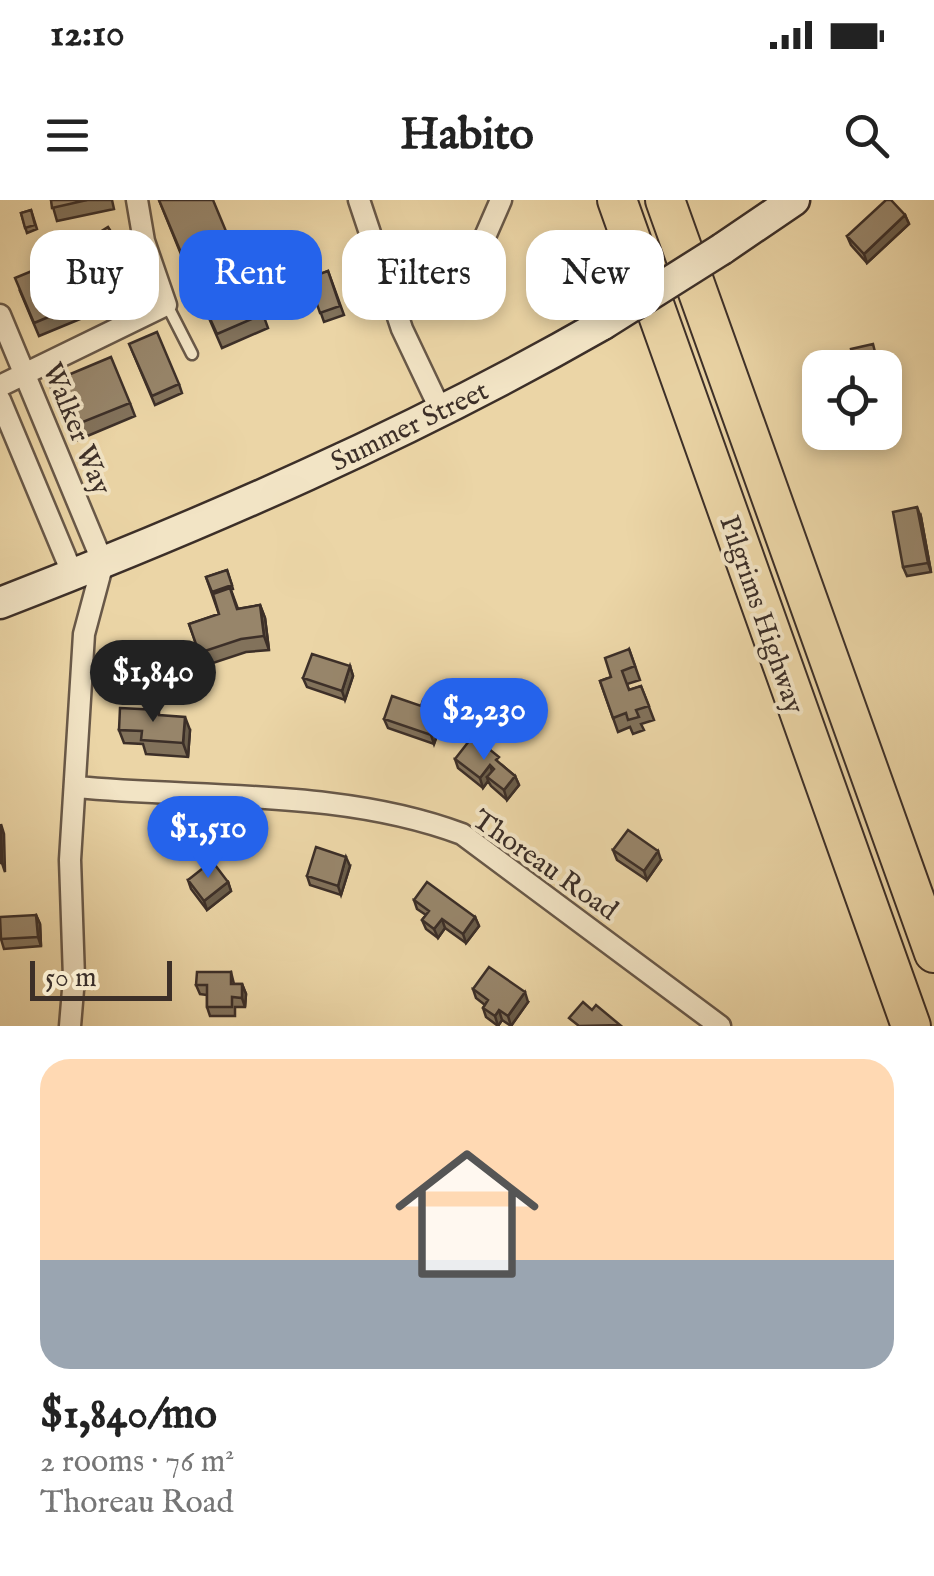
<!DOCTYPE html>
<meta charset="utf-8">
<style>
:root{--surface:#fff;--page:#f2f2f2;--text:#222;--muted:#767676;--line:#e0e0e0;--accent:#2563eb}
body{margin:0;font-family:"IM FELL English",serif;background:var(--page);color:var(--text);height:100vh;display:flex;flex-direction:column;font-size:38px;white-space:nowrap}
*{box-sizing:border-box;margin:0}
p{font-size:32px;color:var(--muted)}
.icon{flex:none;width:55px;height:55px;fill:none;stroke:currentColor;stroke-width:2;stroke-linecap:round;stroke-linejoin:round}
.map{position:relative;height:826px;overflow:hidden}
.panel{display:flex;flex-direction:column;background:var(--surface);flex:1}
.panel>*{flex:none}
.guide{position:absolute;left:30px;top:30px;width:875px;height:90px;display:flex;gap:20px}
.tools{position:absolute;left:802px;top:150px;display:grid;gap:20px}
.tools a{display:grid;place-items:center;width:100px;height:100px;border-radius:20px;background:var(--surface);box-shadow:0 5px 15px #0003;font-size:50px}
.scale{position:absolute;left:30px;bottom:25px;width:142px;box-sizing:border-box;padding-left:10px;border:5px solid #3c2f28;border-top:0;font-size:28px;line-height:35px;white-space:nowrap;color:#3c2f28;-webkit-text-stroke:8px #f2e4c5;paint-order:stroke}
.price{position:absolute;translate:-50% -85px;padding:0 22px;border-radius:35px;background:var(--accent);color:#fff;font-size:32px;line-height:65px;filter:drop-shadow(0 2px 5px #0008)}
.price::after{content:'';position:absolute;left:50%;top:60px;width:30px;height:22px;margin-left:-15px;background:inherit;clip-path:polygon(0 0,100% 0,50% 100%)}
.price.active{background:#222;color:#fff}
ul{padding:0;list-style:none}
li{display:grid;align-content:center;gap:20px;height:530px;padding:0 40px}
li+li{border-top:2px solid var(--line)}
li span{display:grid;place-items:center;height:310px;border-radius:30px;color:#555}
li>.icon{margin-inline-start:auto}
span .icon{width:180px;height:180px;fill:#fffc;stroke-width:1}
li b{font-size:42px}
.chip{padding:0 35px;border-radius:30px;background:var(--surface);box-shadow:0 5px 15px #0003;font-size:35px;line-height:90px}
.chip.active{background:var(--accent);color:#fff}
.status{display:flex;justify-content:space-between;align-items:center;height:70px;padding:0 50px;background:var(--surface);direction:ltr}
.status svg{height:28px;fill:currentColor}
header{display:flex;justify-content:space-between;align-items:center;height:130px;padding:0 40px;background:var(--surface);font-size:45px;font-weight:700}
.map>svg:first-child{display:block}
</style>
<div class="status"><b>12:10</b><svg viewBox="0 0 49 12"><path d="M0 12V9h3v3zM5 12V6h3v6zM10 12V3h3v9zM15 12V0h3v12zM26 1h20v11H26zM47 4h2v5h-2z"/></svg></div>
<header><svg class="icon" aria-label="menu" viewBox="0 0 24 24"><path d="M4 6h16M4 12h16M4 18h16"/></svg>Habito<svg class="icon" aria-label="search" viewBox="0 0 24 24"><circle cx="10" cy="10" r="6"/><path d="M15 15l6 6"/></svg></header>
<div class="map">
<svg width="934" height="826" viewBox="0 0 934 826">
<rect width="100%" height="100%" fill="#ebd5a6"/>
<filter id="stains"><feTurbulence type="fractalNoise" baseFrequency=".002" numOctaves="4"/><feColorMatrix values="0 0 0 0 .2 0 0 0 0 .09 0 0 0 0 .02 0 0 0 .5 -.17"/></filter>
<radialGradient id="worn" r=".72"><stop offset=".6" stop-color="#630" stop-opacity="0"/><stop offset="1" stop-color="#630" stop-opacity=".3"/></radialGradient>
<g fill="none" stroke-linecap="round" stroke-linejoin="round">
<!-- lane casing -->
<g stroke="#685848" stroke-width="15">
<path id="lane" d="M167,105L192,154"/>
</g>
<!-- street casing -->
<g stroke="#685848" stroke-width="25">
<path id="street" d="M359,0L402,129L441,211
M477,55L501,0
M0,115L103,363L84,434L70,660L74,778L70,826
M0,186L166,105L144,41L137,0
M0,200L73,375
M76,587C204,599 342,589 462,634L720,826"/>
</g>
<!-- secondary casing -->
<g stroke="#3c2f28" stroke-width="35">
<path id="secondary" d="M722,49L794,0
M0,403C207,323 411,234 603,124"/>
</g>
<!-- highway casing -->
<g stroke="#3c2f28" stroke-width="42">
<path id="highway" d="M617,0L911,826
M665,0L934,753"/>
</g>
<!-- lane -->
<use href="#lane" stroke="#f2e4c5" stroke-width="10"/>
<!-- street -->
<use href="#street" stroke="#f2e4c5" stroke-width="20"/>
<!-- secondary -->
<use href="#secondary" stroke="#f2e4c5" stroke-width="30"/>
<!-- highway -->
<use href="#highway" stroke="#ebd5a6" stroke-width="38"/>
<!-- secondary-bridge casing -->
<g stroke="#3c2f28" stroke-width="35" stroke-linecap="butt">
<path id="secondary-bridge" d="M603,124L722,49"/>
</g>
<!-- secondary-bridge -->
<use href="#secondary-bridge" stroke="#f2e4c5" stroke-width="30"/>
</g>
<!-- wall -->
<path fill="#82725b" stroke="#3c2f28" stroke-width="2.5" d="M51,0H112L114,9L57,21Z
M159,0L228,36L233,49L187,69Z
M31,10L37,29L27,33L21,13Z
M905,15L909,24L867,63L851,45L847,36Z
M81,44L143,86L116,103L84,53Z
M306,59L313,77L328,71L344,115L324,122L309,79L301,81L295,63Z
M189,72L263,114L268,128L222,148Z
M20,91L92,99L97,112L39,136Z
M133,153L179,184L182,193L155,205Z
M49,183L130,203L135,216L73,242Z
M921,317L931,372L907,376L903,367Z
M227,370L233,389L231,390L238,409L260,405L265,418L269,450L246,452L204,466L189,424L219,414L206,377Z
M629,449L640,480L627,484L629,490L641,486L654,520L641,524L644,530L633,534L630,527L618,532L600,481L611,477Z
M350,466L353,476L345,500L307,487L303,478Z
M421,506L444,515L434,544L388,528L384,519Z
M119,530H190L188,557L146,554L143,544L124,543Z
M455,559L502,565L515,576L519,585L507,600L491,586L488,581L483,588L458,568Z
M613,650L661,660L647,680L617,660Z
M350,666L341,695L310,685L307,676Z
M188,680L228,682L231,691L207,710L191,689Z
M414,700L475,717L479,726L466,743L445,728L438,738L426,729L422,720L426,715L417,709Z
M36,715L40,724L41,746L4,749L1,739Z
M231,772L234,784H242L246,794L245,807H235V816H210L207,807V795L200,794L196,785Z
M473,789L528,802L511,826L502,820L498,826L486,817L483,808L485,805L476,798Z"/>
<!-- shaded-wall -->
<path fill="#6a5d4a" stroke="#3c2f28" stroke-width="2.5" d="M905,15L909,24L867,63L864,54Z
M140,77L143,86L116,103L112,94Z
M917,307L921,317L931,372L928,363Z
M260,405L265,418L269,450L264,436Z
M350,466L353,476L345,500L342,491Z
M441,506L444,515L434,544L431,535Z
M185,517L190,530L188,557L183,543Z
M490,565L493,574L487,577L488,581L483,588L480,578Z
M515,576L519,585L507,600L504,590Z
M1,624L4,634L5,672L2,663Z
M658,651L661,660L647,680L644,671Z
M346,657L350,666L341,695L338,686Z
M228,682L231,691L207,710L204,701Z
M36,715L40,724L41,746L38,737Z
M475,717L479,726L466,743L463,734Z
M442,719L445,728L438,738L434,729Z
M242,784L246,794L245,807L242,798Z
M525,792L528,802L511,826L508,816Z
M499,810L502,820L498,826L495,816Z"/>
<!-- building -->
<path fill="#97856a" stroke="#3c2f28" stroke-width="2.5" d="M51,0H87L52,8Z
M159,0H213L228,36L182,55Z
M886,0H891L905,15L864,54L847,36Z
M31,10L35,25L25,28L21,13Z
M108,27L140,77L112,94L81,44Z
M235,51L263,114L217,134L189,72Z
M73,54L92,99L34,123L15,78Z
M306,59L311,73L300,77L295,63Z
M328,71L340,106L320,113L308,78Z
M157,132L179,184L152,196L129,144Z
M873,144L879,168H855L851,149Z
M111,157L130,203L68,228L49,183Z
M917,307L928,363L903,367L893,312Z
M227,370L232,385L212,392L206,377Z
M230,388L237,409L260,405L264,436L241,439L199,453L189,424L219,414L213,394Z
M629,449L635,466L622,471L629,490L641,486L649,506L636,510L639,517L628,520L626,513L613,518L600,481L611,477L605,458Z
M312,454L350,466L342,491L303,478Z
M392,496L421,506L423,500L441,506L431,535L384,519Z
M120,508L159,510V515L185,517L183,543L141,540L142,531L119,530Z
M473,536L499,557L496,560L515,576L504,590L487,577L494,569L490,565L480,578L455,559Z
M0,624L2,663H0Z
M628,630L658,651L644,671L613,650Z
M316,647L346,657L338,686L307,676Z
M212,661L228,682L204,701L188,680Z
M427,682L475,717L463,734L442,719L434,729L422,720L429,711L414,700Z
M36,715L38,737L1,739L0,717Z
M489,767L525,792L508,816L499,810L495,816L483,808L488,800L473,789Z
M197,772H231V784H242V798L232,797V807H207V785H196Z
M583,802L592,810L596,805L620,825L579,826L569,818Z"/>
<g text-anchor="middle" stroke-width="8" stroke-linejoin="round" paint-order="stroke">
<!-- street labels -->
<g font-size="28" fill="#3c2f28" stroke="#f2e4c5">
<text transform="translate(409 225) rotate(-26)" y="10">Summer Street</text>
<text transform="translate(78 228) rotate(68)" y="10">Walker Way</text>
<text transform="translate(763 414) rotate(71)" y="10">Pilgrims Highway</text>
<text transform="translate(546 664) rotate(35)" y="10">Thoreau Road</text>
</g>
</g>
<rect width="100%" height="100%" filter="url(#stains)"/>
<rect width="100%" height="100%" fill="url(#worn)"/>
</svg>
<div class="tools">
<a><svg class="icon" aria-label="locate" viewBox="0 0 24 24"><circle cx="12" cy="12" r="6"/><path d="M12 2v4M12 18v4M2 12h4M18 12h4"/></svg></a>
</div>
<div class="scale">50 m</div>
<b class="price active" style="left:153px;top:525px">$1,840</b>
<b class="price" style="left:484px;top:563px">$2,230</b>
<b class="price" style="left:208px;top:681px">$1,510</b>
<div class="guide">
<a class="chip">Buy</a>
<a class="chip active">Rent</a>
<a class="chip">Filters</a>
<a class="chip">New</a>
</div>
</div>
<section class="panel">
<ul>
<li><span style="background:linear-gradient(#ffd9b3 65%,#9aa5b1 0)"><svg class="icon" aria-label="home" viewBox="0 0 24 24"><path d="M3 11l9-7 9 7M6 9v11h12V9"/></svg></span><div><b>$1,840/mo</b><p>2 rooms · 76 m²</p><p>Thoreau Road</p></div></li>
</ul>
</section>
